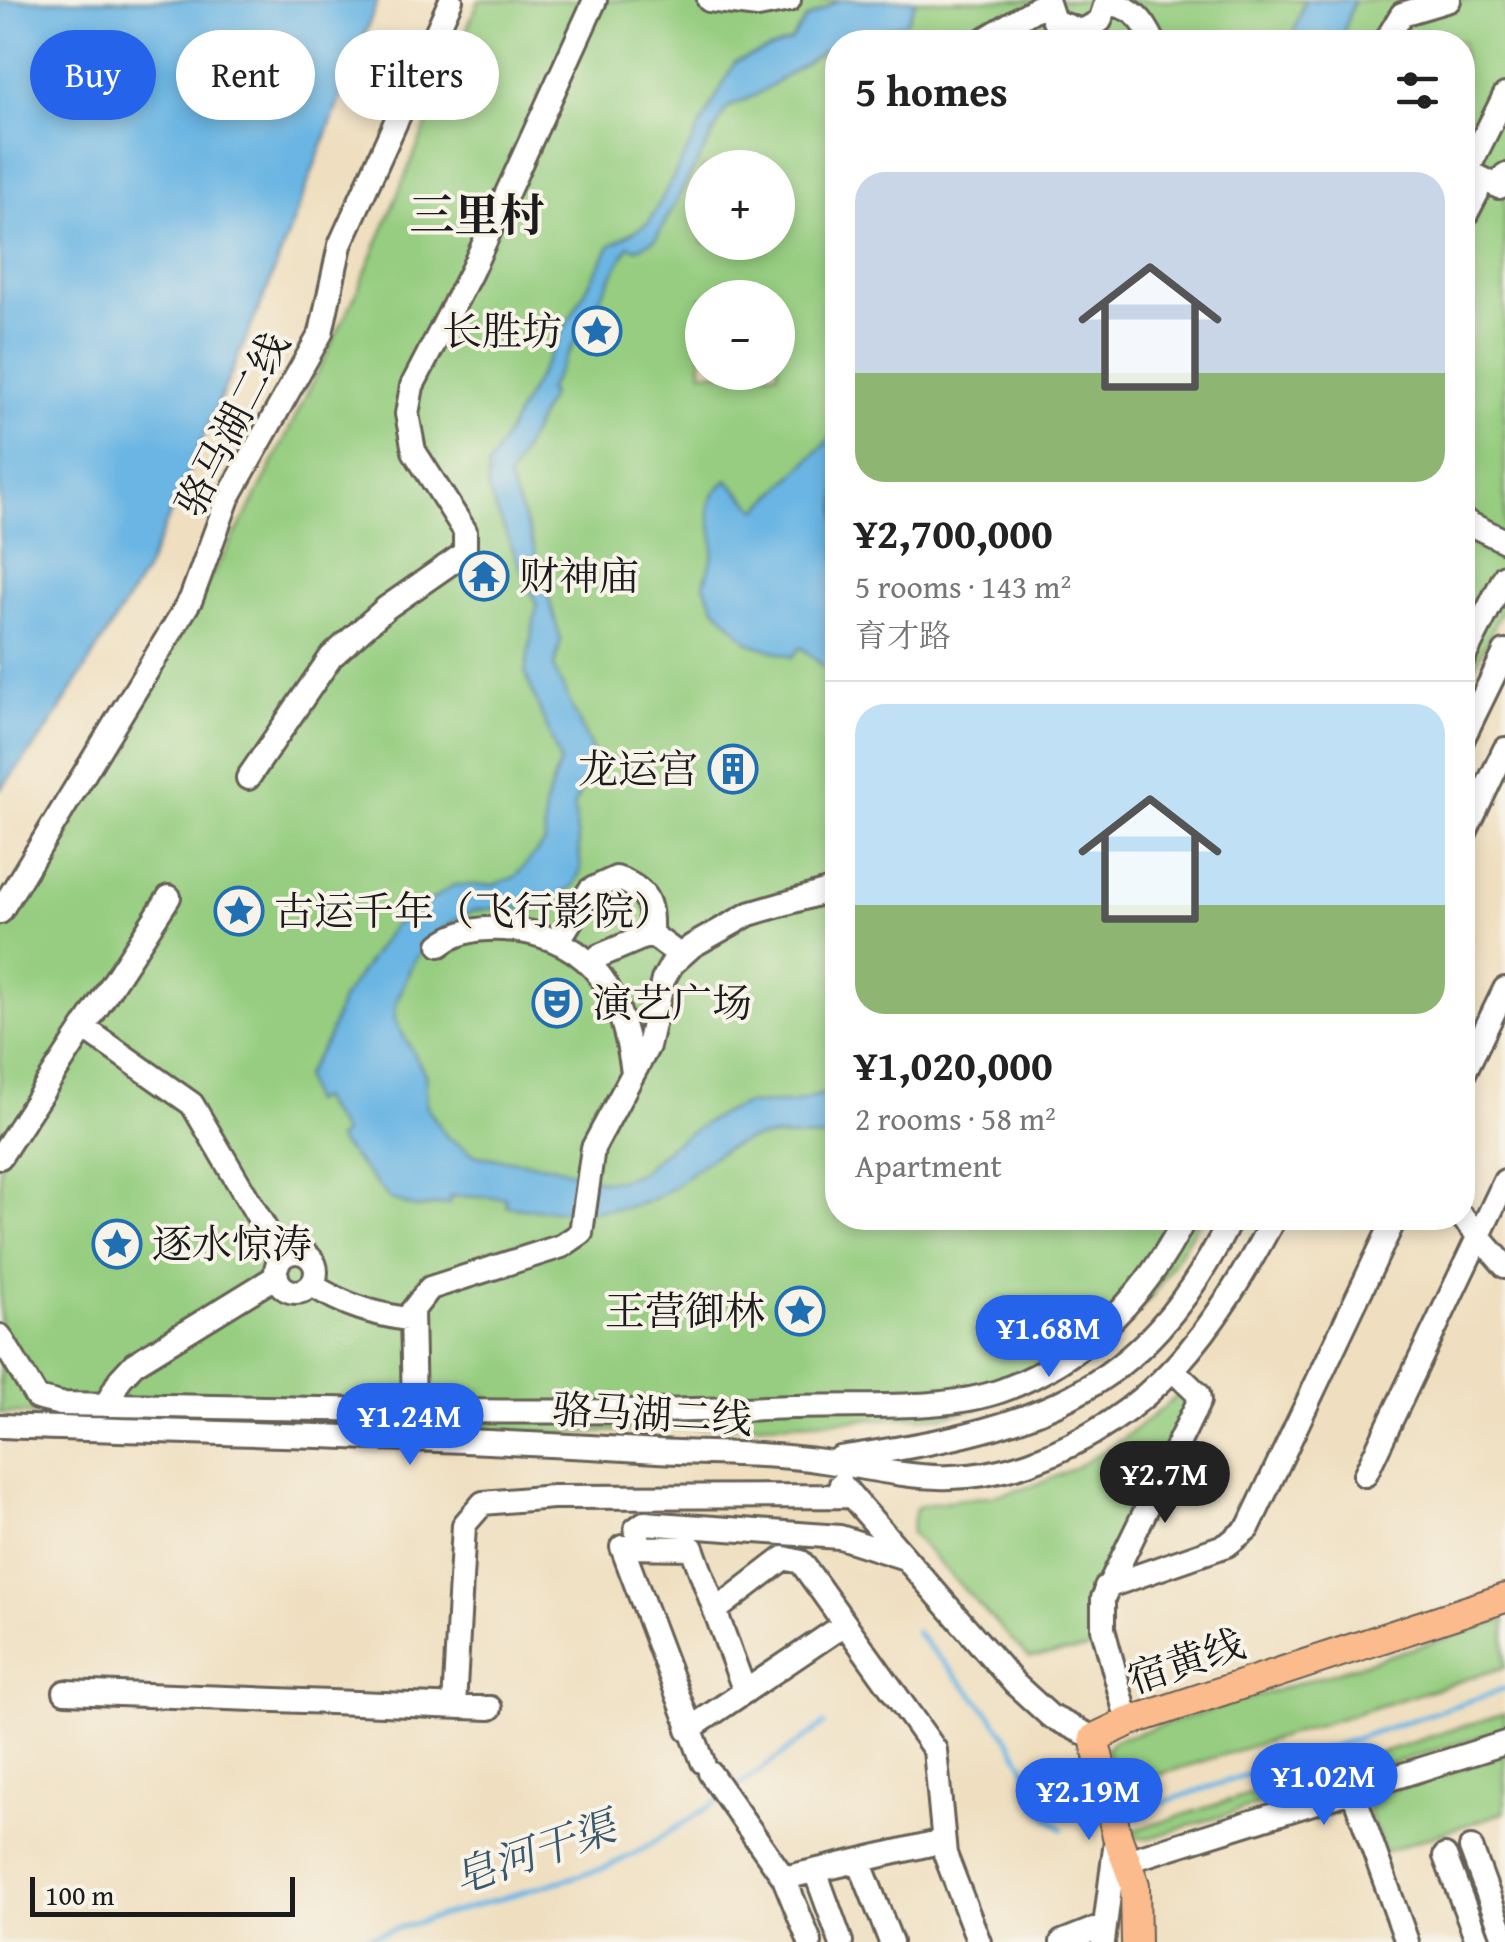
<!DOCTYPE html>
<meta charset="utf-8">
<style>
:root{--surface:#fff;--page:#f6f6f6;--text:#222;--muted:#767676;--line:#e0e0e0;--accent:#2563eb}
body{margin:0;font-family:"Gentium Book Plus","Noto Serif SC",serif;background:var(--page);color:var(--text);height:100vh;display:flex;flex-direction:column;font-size:38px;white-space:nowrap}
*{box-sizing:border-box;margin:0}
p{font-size:32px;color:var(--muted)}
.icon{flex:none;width:55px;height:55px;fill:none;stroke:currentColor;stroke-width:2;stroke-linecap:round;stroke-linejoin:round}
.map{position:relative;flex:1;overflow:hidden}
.sheet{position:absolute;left:825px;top:30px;width:650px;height:1200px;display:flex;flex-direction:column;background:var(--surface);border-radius:40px;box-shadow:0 5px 15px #0003}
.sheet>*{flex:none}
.hud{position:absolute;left:30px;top:30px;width:645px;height:90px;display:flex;gap:20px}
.controls{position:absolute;left:685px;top:150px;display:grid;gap:20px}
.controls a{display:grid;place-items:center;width:110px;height:110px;border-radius:50%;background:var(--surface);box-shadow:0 5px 15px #0003;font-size:50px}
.scale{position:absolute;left:30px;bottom:25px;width:265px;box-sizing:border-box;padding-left:10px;border:5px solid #1c1c1c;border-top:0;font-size:28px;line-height:35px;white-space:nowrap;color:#1c1c1c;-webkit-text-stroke:8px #f7f3e8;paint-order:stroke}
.price{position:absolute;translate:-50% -85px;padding:0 22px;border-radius:35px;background:var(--accent);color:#fff;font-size:32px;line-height:65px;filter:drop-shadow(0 2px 5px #0008)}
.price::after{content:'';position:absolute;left:50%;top:60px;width:30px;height:22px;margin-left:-15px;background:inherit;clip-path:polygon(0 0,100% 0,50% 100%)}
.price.on{background:#222;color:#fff}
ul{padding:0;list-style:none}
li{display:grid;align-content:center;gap:20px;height:530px;padding:0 30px}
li+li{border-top:2px solid var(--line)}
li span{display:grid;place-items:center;height:310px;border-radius:30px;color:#555}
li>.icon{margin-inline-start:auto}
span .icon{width:180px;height:180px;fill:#fffc;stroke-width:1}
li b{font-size:42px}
h2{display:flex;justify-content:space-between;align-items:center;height:120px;padding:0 30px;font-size:42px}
.tag{padding:0 35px;border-radius:45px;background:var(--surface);box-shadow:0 5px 15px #0003;font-size:35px;line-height:90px}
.tag.on{background:var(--accent);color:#fff}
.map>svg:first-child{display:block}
</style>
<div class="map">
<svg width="1505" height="1942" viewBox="0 0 1505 1942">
<rect width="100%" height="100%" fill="#f7f3e8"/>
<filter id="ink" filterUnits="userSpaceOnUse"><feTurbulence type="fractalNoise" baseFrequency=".01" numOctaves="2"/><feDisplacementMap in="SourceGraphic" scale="20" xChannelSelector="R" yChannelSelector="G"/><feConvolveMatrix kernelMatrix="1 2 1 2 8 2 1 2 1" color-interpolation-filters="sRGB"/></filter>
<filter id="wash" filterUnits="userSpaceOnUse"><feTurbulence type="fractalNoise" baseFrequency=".0048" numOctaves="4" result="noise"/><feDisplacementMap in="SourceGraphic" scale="40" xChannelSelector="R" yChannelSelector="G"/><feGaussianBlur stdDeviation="2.25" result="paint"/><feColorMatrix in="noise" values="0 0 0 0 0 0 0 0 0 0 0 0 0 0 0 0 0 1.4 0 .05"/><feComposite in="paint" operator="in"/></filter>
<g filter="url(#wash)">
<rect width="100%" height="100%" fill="#efdfc0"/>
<!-- green -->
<path fill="#96cd80" stroke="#59744e" stroke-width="2.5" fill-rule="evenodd" d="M479,0H1505V603L1463,692L1462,42H838V1218H1201L1152,1297L1082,1360L974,1409L945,1416L573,1433L0,1413V932L54,854L253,503L356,294ZM702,168H778V242H702ZM702,298H778V372H702Z
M1182,1392L1191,1399L1105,1563L1094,1598L1097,1648L1029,1658L911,1533L916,1508C928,1501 987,1498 1007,1493C1075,1477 1130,1436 1182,1392Z
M1505,1620V1667L1120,1787L1106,1749L1114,1740Z
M1505,1713V1729L1150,1838L1134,1837L1129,1832Z
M1505,1753V1812L1384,1852L1367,1808L1386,1792Z"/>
<!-- water -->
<path fill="#6ab5e3" stroke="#436880" stroke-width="2.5" d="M0,0H378L267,290L146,570L46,732L0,790Z
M839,0H916L907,22L838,42L756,95L727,108L656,239L636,249L629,246L547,391L551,394L508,480L529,531L561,640L554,668L596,759L574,805L581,870L574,886L541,909L495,908L473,911L452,922L428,942L412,964L396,1004L395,1020L425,1074L427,1107L446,1136L477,1156L547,1165L603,1181L619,1180L639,1173L671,1145L718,1115L744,1104L792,1103L823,1094L837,1084V1137C810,1140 779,1133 752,1139C704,1151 685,1187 646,1202C610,1215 543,1211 506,1206V1198L450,1196L449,1204L415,1208L390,1199L336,1139L343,1134L319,1098L311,1102L304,1076L328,1038L341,1000L393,926L454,885H493L515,877L545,842L544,808L560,761L525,673L537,606L488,491V467L610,246L649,222L735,62L791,41L806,19Z
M1305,0H1354L1340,42H1290Z
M837,432V678L801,647L792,657L749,643L714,606L704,585C706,575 711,564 713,554C718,522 693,509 727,480L758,510Z"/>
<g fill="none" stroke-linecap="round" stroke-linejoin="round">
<!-- stream -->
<path stroke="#6ab5e3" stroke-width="5" d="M916,1632C958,1681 1028,1740 1036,1807L1062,1829
M729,1793L824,1724
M1137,1811L1505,1689
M350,1942L602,1869L640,1851L721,1799"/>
</g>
</g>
<g filter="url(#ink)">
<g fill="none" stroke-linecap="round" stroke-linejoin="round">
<!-- minor casing -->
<g stroke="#666055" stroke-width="28">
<path id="minor" d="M709,0L758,6L789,0
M1047,0L1054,21L1082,31L1100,21L1107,0
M1107,3C1133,7 1143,19 1154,42
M980,42L1047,2
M1385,42L1402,14L1449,0
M1505,95L1467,171L1499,187L1505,175
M1462,186L1477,193L1462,222
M1462,520L1505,541
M1462,661L1505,576
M1462,740L1505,652
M248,778L331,657L386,608L465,553V531L414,451L407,414L412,386L471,272L595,0
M1462,839L1505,749
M0,912L191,599L228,498L321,333L340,245L451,0
M559,940L590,890L616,878C648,889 652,902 651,934L681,956
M440,945C461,928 489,927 515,930C597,941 623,997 633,1073
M592,966L599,956L651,934
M84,1028L192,1104L282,1257
M1462,1077L1505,989
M0,1157L169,897
M1462,1217L1505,1266
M276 1272a20 20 0 1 1 40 0a20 20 0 1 1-40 0Z
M312,1285C345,1306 374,1314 412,1320
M0,1336L37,1398L61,1404C305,1408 549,1417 793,1407C857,1404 944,1412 1003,1390C1085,1360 1147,1294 1185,1218
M106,1405L120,1379L134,1364L277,1276
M414,1410L412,1311L430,1288L562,1246L581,1233L593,1148L648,1046L663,980L672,964L692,946L749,914L838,888
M0,1426C219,1434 439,1437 657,1451C712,1454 769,1453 823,1461C901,1473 952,1490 1031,1462C1155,1417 1215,1329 1274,1218
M840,1458C1027,1430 1142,1401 1231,1218
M1365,1475L1505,1181
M841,1484L1015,1684L1050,1716L1094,1738
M640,1547L636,1529L644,1523L840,1537L902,1557
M1106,1587L1227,1545L1248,1528L1395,1218
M715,1611L784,1558L801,1562L935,1750L945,1854L979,1942
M65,1692L490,1708
M454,1706L464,1525L483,1503L553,1497L851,1496
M1128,1722L1103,1629V1598L1199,1401L1198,1394L1174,1371
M688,1730L845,1624
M703,1762L622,1547L692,1548L745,1692
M710,1773L784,1878L943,1841
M1353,1792L1407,1942
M1471,1848L1505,1940
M1445,1856L1478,1942
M859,1861L891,1942
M1127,1861L1505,1743
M815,1871L841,1942
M784,1878L810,1942
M1062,1942L1105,1925
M1103,1942L1116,1840"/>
</g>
<!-- major casing -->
<g stroke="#666055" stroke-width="32">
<path id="major" d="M1136,1942L1135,1885L1117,1836L1094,1738L1128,1722L1505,1598"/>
</g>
<!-- minor -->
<use href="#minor" stroke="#fff" stroke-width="22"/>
<!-- major -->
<use href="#major" stroke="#fbbb8c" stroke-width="28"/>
</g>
</g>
<!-- icons -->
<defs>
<g id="sight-ring" transform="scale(2.5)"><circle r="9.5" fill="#f7f3e8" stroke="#1f6fb2" stroke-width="1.5"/><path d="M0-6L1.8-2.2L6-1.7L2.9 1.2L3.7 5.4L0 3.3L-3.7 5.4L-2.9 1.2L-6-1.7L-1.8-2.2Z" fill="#1f6fb2"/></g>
<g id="temple-ring" transform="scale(2.5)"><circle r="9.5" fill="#f7f3e8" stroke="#1f6fb2" stroke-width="1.5"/><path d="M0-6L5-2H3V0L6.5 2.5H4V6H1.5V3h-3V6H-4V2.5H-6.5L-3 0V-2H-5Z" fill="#1f6fb2"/></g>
<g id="building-ring" transform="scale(2.5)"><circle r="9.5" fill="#f7f3e8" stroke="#1f6fb2" stroke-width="1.5"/><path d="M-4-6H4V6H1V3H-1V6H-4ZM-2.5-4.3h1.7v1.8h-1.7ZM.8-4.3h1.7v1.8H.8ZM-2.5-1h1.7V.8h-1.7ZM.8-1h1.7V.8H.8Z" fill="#1f6fb2"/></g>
<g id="theatre-ring" transform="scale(2.5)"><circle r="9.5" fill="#f7f3e8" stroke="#1f6fb2" stroke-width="1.5"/><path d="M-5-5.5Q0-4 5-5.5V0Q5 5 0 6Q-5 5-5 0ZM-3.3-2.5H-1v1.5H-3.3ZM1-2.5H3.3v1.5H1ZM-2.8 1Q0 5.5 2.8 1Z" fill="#1f6fb2"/></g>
</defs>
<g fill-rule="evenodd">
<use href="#sight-ring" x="597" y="331"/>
<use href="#temple-ring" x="484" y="576"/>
<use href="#building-ring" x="733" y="769"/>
<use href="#sight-ring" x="239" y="911"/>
<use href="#theatre-ring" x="557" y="1003"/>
<use href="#sight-ring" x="117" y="1244"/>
<use href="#sight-ring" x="800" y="1311"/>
</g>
<g text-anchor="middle" stroke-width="8" stroke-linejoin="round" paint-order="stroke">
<!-- poi labels -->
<g font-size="40" fill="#1c1c1c" stroke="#f7f3e8" text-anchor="start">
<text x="562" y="345" text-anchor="end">长胜坊</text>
<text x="519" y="590">财神庙</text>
<text x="698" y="783" text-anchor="end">龙运宫</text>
<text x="274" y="925">古运千年（飞行影院）</text>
<text x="592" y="1017">演艺广场</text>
<text x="152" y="1258">逐水惊涛</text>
<text x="765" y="1325" text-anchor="end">王营御林</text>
</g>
<!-- street labels -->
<g font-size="40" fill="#1c1c1c" stroke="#f7f3e8">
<text transform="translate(232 424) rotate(-63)" y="14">骆马湖二线</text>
<text transform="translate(652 1414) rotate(3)" y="14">骆马湖二线</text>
<text transform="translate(1186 1661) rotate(-19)" y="14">宿黄线</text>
</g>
<!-- water labels -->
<g font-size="42" font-style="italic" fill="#3b596c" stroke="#f7f3e8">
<text transform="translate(534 1852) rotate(-19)" y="15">皂河干渠</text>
</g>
<!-- quarter labels -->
<g font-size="45" font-weight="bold" fill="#1c1c1c" stroke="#f7f3e8">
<text x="477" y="231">三里村</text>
</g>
</g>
</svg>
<div class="controls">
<a>+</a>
<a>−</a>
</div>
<div class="scale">100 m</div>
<b class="price" style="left:1049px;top:1380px">¥1.68M</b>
<b class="price" style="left:410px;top:1468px">¥1.24M</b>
<b class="price on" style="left:1165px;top:1526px">¥2.7M</b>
<b class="price" style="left:1324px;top:1828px">¥1.02M</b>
<b class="price" style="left:1089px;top:1843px">¥2.19M</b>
<div class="hud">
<a class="tag on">Buy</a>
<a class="tag">Rent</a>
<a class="tag">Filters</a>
</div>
<section class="sheet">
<h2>5 homes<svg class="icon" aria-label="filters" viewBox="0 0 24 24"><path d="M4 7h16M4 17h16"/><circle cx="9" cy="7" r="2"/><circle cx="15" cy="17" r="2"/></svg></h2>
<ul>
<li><span style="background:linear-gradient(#c9d6e8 65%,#8fb573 0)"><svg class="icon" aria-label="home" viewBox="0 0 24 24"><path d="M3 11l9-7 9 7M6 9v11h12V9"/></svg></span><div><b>¥2,700,000</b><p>5 rooms · 143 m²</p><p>育才路</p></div></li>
<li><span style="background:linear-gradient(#bfe0f5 65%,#8fb573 0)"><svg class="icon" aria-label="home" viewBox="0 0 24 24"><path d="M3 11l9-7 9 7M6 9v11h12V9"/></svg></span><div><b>¥1,020,000</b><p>2 rooms · 58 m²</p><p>Apartment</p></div></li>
</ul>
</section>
</div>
